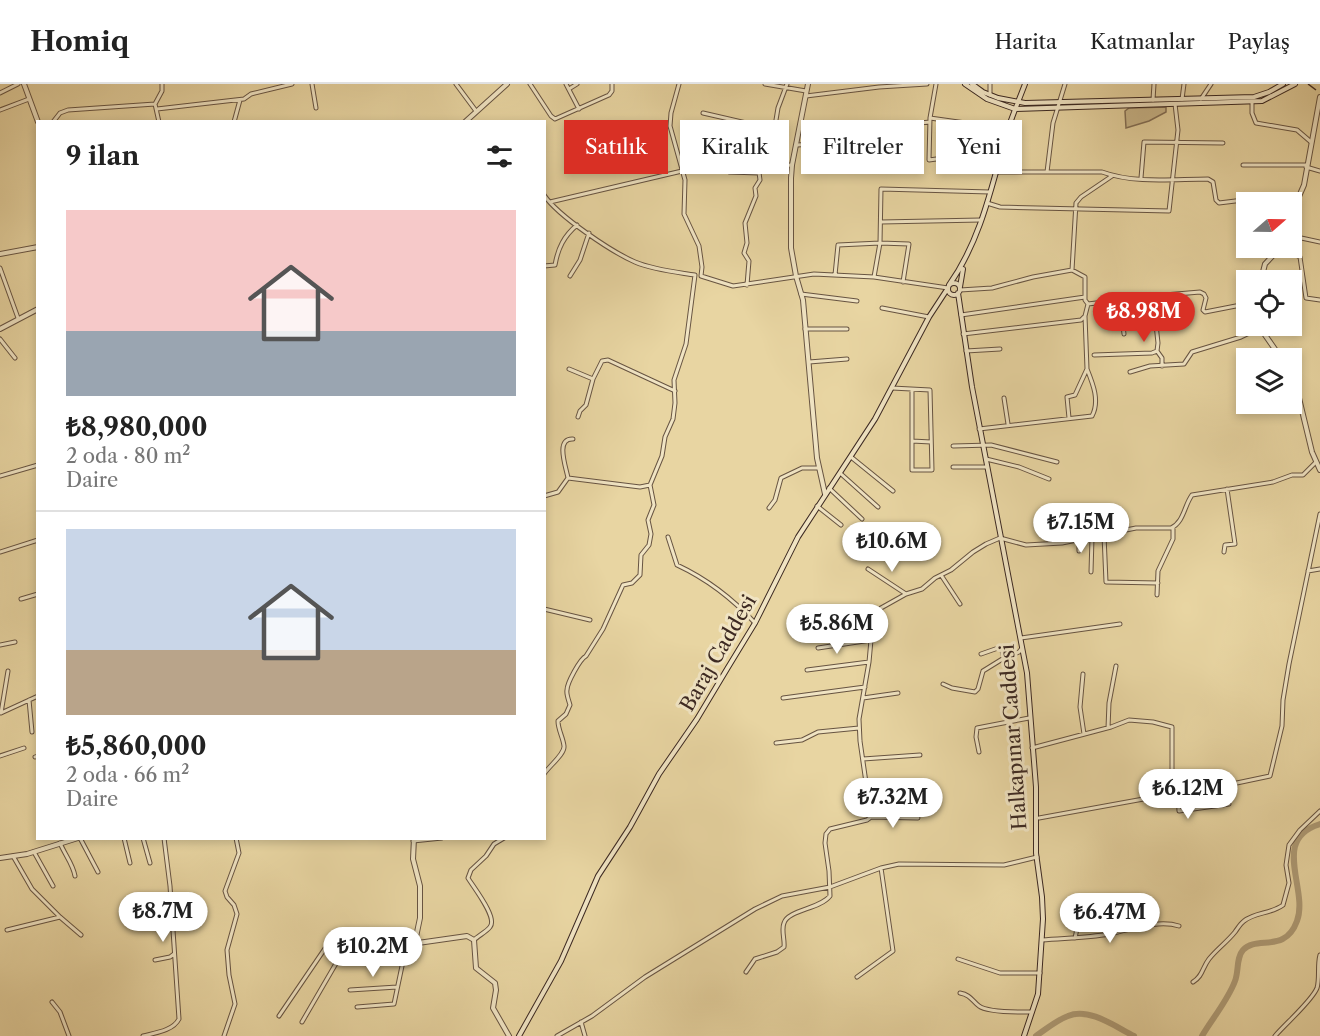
<!DOCTYPE html>
<html lang="tr">
<meta charset="utf-8">
<style>
:root{--surface:#fff;--page:#f2f2f2;--text:#222;--muted:#767676;--line:#e0e0e0;--accent:#d93025}
body{margin:0;font-family:"Libre Caslon Text",serif;background:var(--page);color:var(--text);height:100vh;display:flex;flex-direction:column;font-size:22px;white-space:nowrap}
*{box-sizing:border-box;margin:0}
p{font-size:20px;color:var(--muted)}
.icon{flex:none;width:33px;height:33px;fill:none;stroke:currentColor;stroke-width:2;stroke-linecap:round;stroke-linejoin:round}
.map{position:relative;flex:1;overflow:hidden}
.drawer{position:absolute;left:36px;top:36px;width:510px;height:720px;display:flex;flex-direction:column;background:var(--surface);border-radius:0px;box-shadow:0 3px 9px #0003}
.drawer>*{flex:none}
.banner{position:absolute;left:564px;top:36px;width:570px;height:54px;display:flex;gap:12px}
.needle{width:39px;rotate:70deg}
.controls{position:absolute;left:1236px;top:108px;display:grid;gap:12px}
.controls a{display:grid;place-items:center;width:66px;height:66px;border-radius:0px;background:var(--surface);box-shadow:0 3px 9px #0003;font-size:30px}
.price{position:absolute;translate:-50% -51px;padding:0 14px;border-radius:21px;background:#fff;color:#222;font-size:20px;line-height:39px;filter:drop-shadow(0 2px 3px #0008)}
.price::after{content:'';position:absolute;left:50%;top:36px;width:18px;height:14px;margin-left:-9px;background:inherit;clip-path:polygon(0 0,100% 0,50% 100%)}
.price.current{background:var(--accent);color:#fff}
ul{padding:0;list-style:none}
li{display:grid;align-content:center;gap:12px;height:318px;padding:0 30px}
li+li{border-top:2px solid var(--line)}
li span{display:grid;place-items:center;height:186px;border-radius:0px;color:#555}
li>.icon{margin-inline-start:auto}
span .icon{width:108px;height:108px;fill:#fffc;stroke-width:1}
li b{font-size:26px}
h2{display:flex;justify-content:space-between;align-items:center;height:72px;padding:0 30px;font-size:26px}
.chip{padding:0 21px;border-radius:0px;background:var(--surface);box-shadow:0 3px 9px #0003;font-size:21px;line-height:54px}
.chip.current{background:var(--accent);color:#fff}
header{display:flex;align-items:center;gap:36px;box-sizing:border-box;height:84px;padding:0 30px;background:var(--surface);border-bottom:2px solid var(--line)}
header strong{font-size:28px}
nav{display:flex;gap:33px;margin-inline-start:auto;font-size:21px}
.map>svg:first-child{display:block}
</style>
<header>
<strong>Homiq</strong>
<nav><a>Harita</a><a>Katmanlar</a><a>Paylaş</a></nav>
</header>
<div class="map">
<svg width="1320" height="952" viewBox="0 0 1320 952">
<rect width="100%" height="100%" fill="#e8d5a2"/>
<filter id="stains"><feTurbulence type="fractalNoise" baseFrequency=".00333" numOctaves="4"/><feColorMatrix values="0 0 0 0 .2 0 0 0 0 .09 0 0 0 0 .02 0 0 0 .5 -.17"/></filter>
<radialGradient id="worn" r=".72"><stop offset=".6" stop-color="#630" stop-opacity="0"/><stop offset="1" stop-color="#630" stop-opacity=".3"/></radialGradient>
<!-- green -->
<path fill="#cbb88c" stroke="#847057" stroke-width="1.5" d="M1166,23V28L1149,37L1126,44L1125,27L1129,24Z"/>
<g fill="none" stroke-linecap="round" stroke-linejoin="round">
<!-- river -->
<path stroke="#ae9b76" stroke-width="6" d="M1036,952C1046,945 1057,936 1068,932C1089,923 1116,943 1134,952
M1202,952C1212,935 1228,916 1235,897C1239,887 1236,874 1243,866C1257,851 1285,870 1297,837C1309,805 1270,755 1320,740"/>
<!-- minor casing -->
<g stroke="#675442" stroke-width="5">
<path id="minor" d="M312,0L316,24
M456,0L476,27
M530,0L551,32L555,35L609,11L612,7V0
M566,0L579,25
M679,0L671,29L670,42L685,96L684,130L699,162L702,183L701,192L733,202L814,190L874,193L948,204
M765,0L806,7
M936,0L930,34L929,76L1002,66
M569,5L577,0
M0,9L18,0
M990,11V0
M806,12L879,3L927,0
M1182,15L1184,0
M1201,15L1211,0
M1153,16L1154,0
M1252,18V29L1256,39L1297,46L1311,58
M157,25L244,15L251,10L292,0
M0,26L29,15
M703,29L773,45
M930,34L1008,45
M53,38L60,29L68,26L155,20
M159,38L155,20L162,7V0
M234,38L240,16
M797,61L865,57L872,54L880,43L930,38
M758,81L762,83L792,81
M1243,81H1307
M1306,83L1320,87
M729,88L759,89
M996,88H1102C1135,100 1174,95 1208,95L1213,98L1216,116L1219,119L1277,112L1297,117
M1047,88L1053,39L1065,0
M1141,94L1144,58L1223,59
M544,111C558,132 612,168 635,178C654,186 676,188 695,191
M550,118L682,87
M987,119L1000,123L1169,127L1178,46L1175,20
M881,138L981,136
M1292,152L1320,158
M1281,164L1300,173L1306,214L1320,216
M544,182L555,181C558,164 564,152 577,141
M0,184L18,234
M1072,186L1076,119L1081,113L1112,92
M835,191L838,161L880,159L909,160L903,198
M570,192L580,176L589,149
M874,193L880,159L881,105L990,108
M747,201L749,177L744,169L747,159L745,139L756,112L755,104L760,96L758,81L764,73L770,49L775,42L778,24L787,0
M960,206L992,204L1033,193L1072,186L1085,193V216L1088,220L1153,212L1200,208L1204,210L1206,214L1203,226L1205,228L1246,220
M801,210L857,217
M1141,213L1145,246
M1120,216L1124,250
M882,224L929,233
M961,231L1085,213
M805,245H847
M963,250L1081,236L1085,232L1088,220
M0,255L15,274
M966,267L1000,265
M1157,267L1162,274V282
M1094,271L1152,269L1157,267L1158,259L1153,212
M809,278L847,275
M569,285L593,295
M1130,288L1150,282L1184,280L1192,268L1241,253L1262,243
M892,304L930,306L932,386H912V306
M1004,314L1008,340
M578,333L580,327L586,321L593,295L602,277L608,276L675,307
M1069,334L1067,313L1075,311L1087,285L1085,232
M979,345L1092,332C1100,317 1093,300 1087,285
M912,357L931,358
M953,362L991,361L1057,378
M851,373L893,407
M986,375L1019,383L1049,395
M953,383H986
M840,389L878,423
M0,392L38,381
M568,394C566,383 555,354 573,355
M829,404L862,435
M544,412L558,408L568,394L640,403L650,401L662,372L665,353L673,335L675,319L674,296L686,260L695,191
M817,422L841,441
M769,424L775,416L781,394L802,384H819
M1104,451L1106,498L1158,499
M668,453L677,481C707,495 732,514 755,539
M1079,467V456
M0,468L38,456
M1224,468L1225,461L1235,460L1227,405
M868,485L906,510
M1308,487L1320,485
M1091,488L1092,454
M941,491L960,520
M1157,511L1158,487L1173,455V443
M21,515L38,510
M544,525L590,536
M1021,554L1120,540
M0,561L15,558
M818,564L871,556
M981,570L1001,563L1004,574
M807,586L869,578
M1083,590L1080,623L1084,650
M943,600L952,604L975,608L978,605L983,587L1004,574L1019,568L1022,564
M783,614L865,603
M863,614L898,609
M29,616L32,648
M1,629L8,587
M1,629L38,612
M1108,644L1109,619L1116,582
M776,659L802,656L818,648L859,644
M1032,664L1111,643L1129,636L1153,638L1172,643V709
M979,668L976,653L977,644L1029,634
M0,672L24,664
M35,673L38,672
M863,675L920,671
M544,690C549,682 565,670 564,662C563,653 558,646 558,637L566,630L570,621C569,617 566,610 567,606C567,599 580,575 586,572L603,545L623,501L632,499L640,491L641,471L649,461L651,450L648,436L654,421L650,401
M1178,708L1179,727L1229,720
M871,733L918,734
M1039,734L1182,708L1213,704L1270,692L1282,642L1283,616L1289,580L1320,430
M80,754L98,788
M124,754L130,779
M143,754L150,779
M413,757L442,754
M60,759C65,771 73,780 75,792
M34,768L53,802
M13,772L32,805L60,833L81,851
M7,846L60,833
M1075,854L1082,822L1090,814
M474,856C478,852 486,848 490,843C498,834 474,804 468,794L471,786L486,772L494,760L504,754
M1042,856C1064,854 1087,854 1109,850C1130,846 1158,835 1179,842
M958,875L1000,889H1040
M155,876L170,873L174,870
M746,888L755,875L777,868L784,863C785,856 781,846 784,839C788,826 820,825 830,812L829,787L825,759L826,750L830,745L867,736L871,733L860,657L859,635L869,578L871,556L881,524L906,510L922,505L935,494L951,486L973,468L986,460L1000,454L1026,461L1062,459L1136,444H1171C1184,438 1184,422 1192,411L1273,398L1292,391H1303L1316,378
M857,893L893,867L881,784
M1193,898C1203,892 1202,884 1209,875C1217,865 1227,858 1235,848C1238,844 1240,840 1244,837C1255,828 1271,830 1283,821L1289,799L1286,781L1289,761L1300,746L1320,727
M350,906L397,903
M960,909C971,911 972,917 979,922C988,929 1020,928 1032,928
M52,918L60,928L69,952
M357,923L394,920L406,863
M279,932L326,863L345,864
M302,938L345,864L364,870L404,864L417,856
M581,938L585,952
M143,952C154,949 173,947 179,935L170,802L164,754
M224,952L235,920L229,891L227,866L237,830L234,821L227,813L225,807L239,769L236,754
M557,952L592,932L645,893L755,825L782,812L830,803L881,784L899,780L1004,781L1037,773
M1275,952C1285,940 1312,917 1317,904C1320,894 1317,882 1320,871"/>
</g>
<!-- tertiary casing -->
<g stroke="#675442" stroke-width="6">
<path id="tertiary" d="M24,0L38,38
M808,0L792,81L791,94V164L796,192L803,216L817,374L825,410
M465,38L507,0
M1292,144L1297,117L1304,101L1320,13
M0,170L38,163
M1261,196L1265,180L1280,164
M1262,242L1263,248L1281,274
M0,245L38,225
M1292,291L1298,310L1312,368L1320,386
M414,754L413,775L420,802V834L416,853L418,859L467,852L474,856L476,884L495,899L496,906L493,924L509,952
M0,774L27,770L78,754"/>
</g>
<!-- secondary casing -->
<g stroke="#3c2922" stroke-width="6">
<path id="secondary" d="M965,0L987,15L1015,25L1262,17L1295,0
M972,0L983,8L998,14L1025,19L1254,13L1269,8L1283,0
M948 205a6 6 0 1 1 12 0a6 6 0 1 1-12 0Z
M949,201C981,156 992,101 1007,48C1012,32 1019,16 1025,0
M960,203L963,185
M958,209L972,303L1027,589L1036,703V769L1042,813L1043,835L1038,910L1024,952
M519,952L561,877L598,792L630,743L659,690L697,635L727,585L755,539L798,453L875,335L929,233L948,204"/>
</g>
<!-- minor -->
<use href="#minor" stroke="#f0e4c3" stroke-width="3"/>
<!-- tertiary -->
<use href="#tertiary" stroke="#f0e4c3" stroke-width="4"/>
<!-- secondary -->
<use href="#secondary" stroke="#f0e4c3" stroke-width="4"/>
<!-- rail -->
<path stroke="#3c2922" stroke-width="1.5" stroke-dasharray="10 10" stroke-linecap="butt" d="M1308,0L1320,9"/>
</g>
<g text-anchor="middle" stroke-width="6" stroke-linejoin="round" paint-order="stroke">
<!-- street labels -->
<g font-size="20" fill="#3c2922" stroke="#f0e4c3">
<text transform="translate(718 569) rotate(-60)" y="7">Baraj Caddesi</text>
<text transform="translate(1013 653) rotate(-94)" y="7">Halkapınar Caddesi</text>
</g>
</g>
<rect width="100%" height="100%" filter="url(#stains)"/>
<rect width="100%" height="100%" fill="url(#worn)"/>
</svg>
<div class="controls">
<a><svg class="needle" viewBox="-14 -14 28 28"><path d="M0-13l5 13h-10z" fill="#e53935"/><path d="M0 13l5-13h-10z" fill="#767676"/></svg></a>
<a><svg class="icon" aria-label="locate" viewBox="0 0 24 24"><circle cx="12" cy="12" r="6"/><path d="M12 2v4M12 18v4M2 12h4M18 12h4"/></svg></a>
<a><svg class="icon" aria-label="layers" viewBox="0 0 24 24"><path d="M12 4l9 5-9 5-9-5zM3 14l9 5 9-5"/></svg></a>
</div>
<b class="price current" style="left:1144px;top:259px">₺8.98M</b>
<b class="price" style="left:1081px;top:470px">₺7.15M</b>
<b class="price" style="left:892px;top:489px">₺10.6M</b>
<b class="price" style="left:837px;top:571px">₺5.86M</b>
<b class="price" style="left:1188px;top:736px">₺6.12M</b>
<b class="price" style="left:893px;top:745px">₺7.32M</b>
<b class="price" style="left:163px;top:859px">₺8.7M</b>
<b class="price" style="left:1110px;top:860px">₺6.47M</b>
<b class="price" style="left:373px;top:894px">₺10.2M</b>
<div class="banner">
<a class="chip current">Satılık</a>
<a class="chip">Kiralık</a>
<a class="chip">Filtreler</a>
<a class="chip">Yeni</a>
</div>
<section class="drawer">
<h2>9 ilan<svg class="icon" aria-label="filters" viewBox="0 0 24 24"><path d="M4 7h16M4 17h16"/><circle cx="9" cy="7" r="2"/><circle cx="15" cy="17" r="2"/></svg></h2>
<ul>
<li><span style="background:linear-gradient(#f6c9c9 65%,#9aa5b1 0)"><svg class="icon" aria-label="home" viewBox="0 0 24 24"><path d="M3 11l9-7 9 7M6 9v11h12V9"/></svg></span><div><b>₺8,980,000</b><p>2 oda · 80 m²</p><p>Daire</p></div></li>
<li><span style="background:linear-gradient(#c9d6e8 65%,#b9a48a 0)"><svg class="icon" aria-label="home" viewBox="0 0 24 24"><path d="M3 11l9-7 9 7M6 9v11h12V9"/></svg></span><div><b>₺5,860,000</b><p>2 oda · 66 m²</p><p>Daire</p></div></li>
</ul>
</section>
</div>
